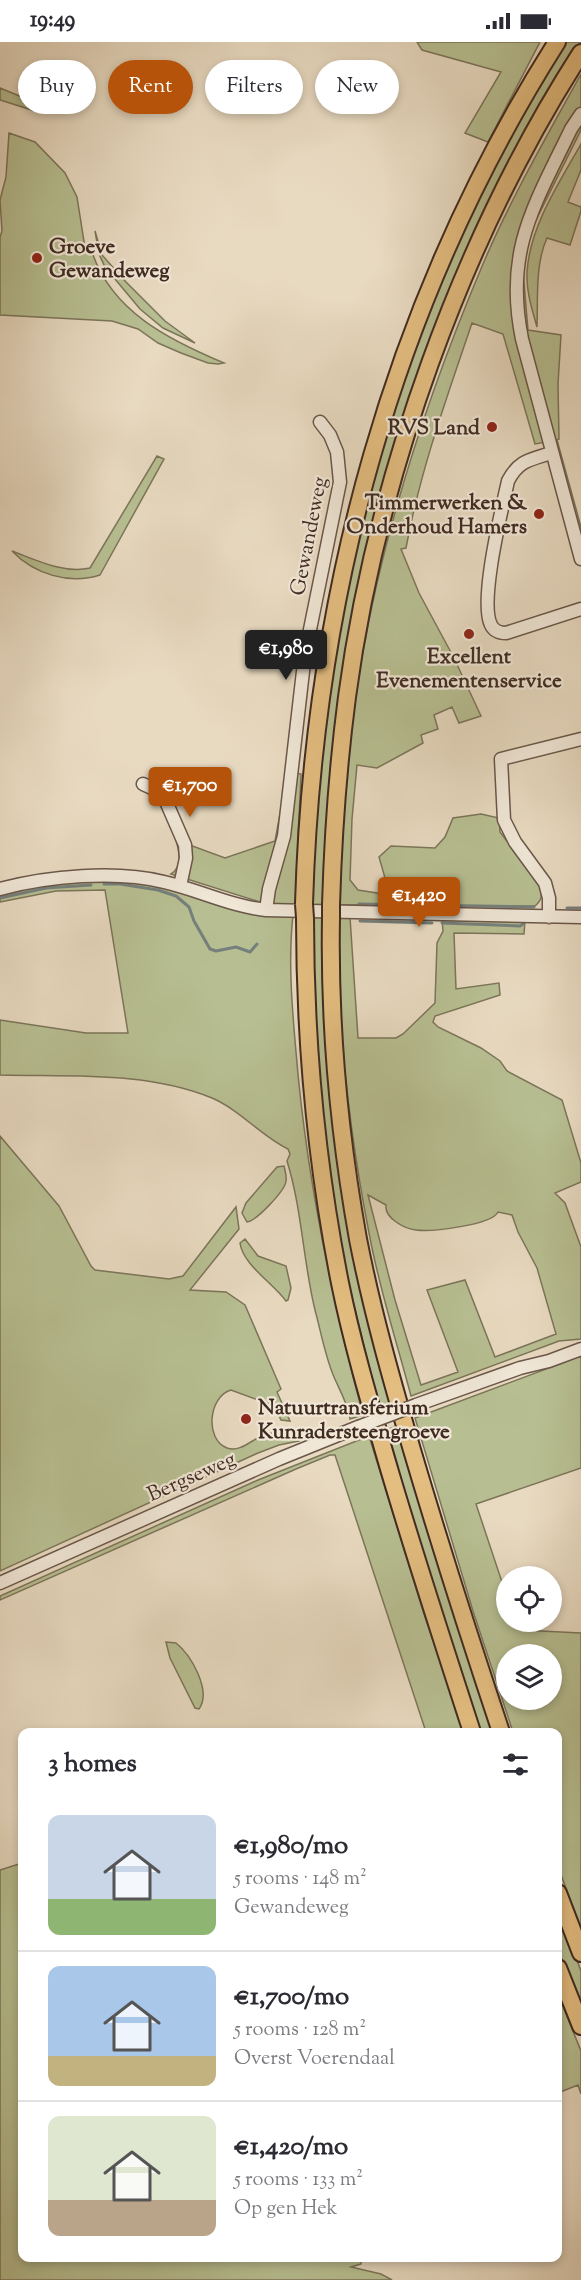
<!DOCTYPE html>
<meta charset="utf-8">
<style>
:root{--surface:#fff;--page:#f2f2f3;--text:#2b2b33;--muted:#7c7c81;--line:#e1e1e2;--accent:#b45309}
body{margin:0;font-family:"Sorts Mill Goudy",serif;background:var(--page);color:var(--text);height:100vh;display:flex;flex-direction:column;font-size:22px;white-space:nowrap}
*{box-sizing:border-box;margin:0}
p{font-size:20px;color:var(--muted)}
.icon{flex:none;width:33px;height:33px;fill:none;stroke:currentColor;stroke-width:2;stroke-linecap:round;stroke-linejoin:round}
.map{position:relative;flex:1;overflow:hidden}
.panel{position:absolute;left:18px;top:1686px;width:544px;height:534px;display:flex;flex-direction:column;background:var(--surface);border-radius:12px;box-shadow:0 3px 9px #0003}
.panel>*{flex:none}
.banner{position:absolute;left:18px;top:18px;width:546px;height:54px;display:flex;gap:12px}
.fabs{position:absolute;left:496px;top:1524px;display:grid;gap:12px}
.fabs a{display:grid;place-items:center;width:66px;height:66px;border-radius:50%;background:var(--surface);box-shadow:0 3px 9px #0003;font-size:30px}
.price{position:absolute;translate:-50% -51px;padding:0 14px;border-radius:6px;background:var(--accent);color:#fff;font-size:20px;line-height:39px;filter:drop-shadow(0 2px 3px #0008)}
.price::after{content:'';position:absolute;left:50%;top:36px;width:18px;height:14px;margin-left:-9px;background:inherit;clip-path:polygon(0 0,100% 0,50% 100%)}
.price.selected{background:#222;color:#fff}
ul{padding:0;list-style:none}
li{display:flex;align-items:center;gap:18px;height:150px;padding:0 30px}
li+li{border-top:2px solid var(--line)}
li span{display:grid;place-items:center;flex:none;width:168px;height:120px;border-radius:12px;color:#555}
li>.icon{margin-inline-start:auto}
span .icon{width:72px;height:72px;fill:#fffc;stroke-width:1}
li b{font-size:26px}
h2{display:flex;justify-content:space-between;align-items:center;height:72px;padding:0 30px;font-size:26px}
.tag{padding:0 21px;border-radius:27px;background:var(--surface);box-shadow:0 3px 9px #0003;font-size:21px;line-height:54px}
.tag.selected{background:var(--accent);color:#fff}
.status{display:flex;justify-content:space-between;align-items:center;height:42px;padding:0 30px;background:var(--surface);direction:ltr}
.status svg{height:16px;fill:currentColor}
.map>svg:first-child{display:block}
</style>
<div class="status"><b>19:49</b><svg viewBox="0 0 49 12"><path d="M0 12V9h3v3zM5 12V6h3v6zM10 12V3h3v9zM15 12V0h3v12zM26 1h20v11H26zM47 4h2v5h-2z"/></svg></div>
<div class="map">
<svg width="581" height="2238" viewBox="0 0 581 2238">
<rect width="100%" height="100%" fill="#e8dac1"/>
<filter id="stains"><feTurbulence type="fractalNoise" baseFrequency=".00333" numOctaves="4"/><feColorMatrix values="0 0 0 0 .2 0 0 0 0 .09 0 0 0 0 .02 0 0 0 .5 -.17"/></filter>
<radialGradient id="worn" r=".72"><stop offset=".6" stop-color="#630" stop-opacity="0"/><stop offset="1" stop-color="#630" stop-opacity=".3"/></radialGradient>
<!-- green -->
<path fill="#b7bf92" stroke="#7c755a" stroke-width="1.5" fill-rule="evenodd" d="M417,0H540L488,100L465,91L501,30L422,8Z
M563,0H581L545,60L481,184L360,552L326,941L390,1361L379,1365L342,1214L319,1075L309,925L314,770L334,605L385,388L445,227L496,119Z
M581,32V65L566,84L517,196L511,239L516,287L522,288C521,266 518,245 521,224C528,172 557,125 581,80V88L531,188L523,229L528,288L561,293L558,342L559,397L557,398L581,485V504L552,399L535,402L503,292L472,281C447,355 420,429 406,506L401,507L419,551L454,616L481,674L459,681L452,665L434,673L438,687L421,693L423,701L377,726L357,723L352,777L350,838L358,848L377,851L383,855V863H337C341,780 348,697 362,615C385,483 431,345 483,222C511,156 547,94 581,32Z
M0,46L29,58L36,66L35,69L0,58Z
M9,91L35,100L65,131L77,155L85,206L91,207C110,269 169,298 224,321L218,322L208,321L181,311L158,301L138,287L112,279L0,273V195L2,189L0,158L6,135Z
M581,102V128L568,160L581,165V169L570,203L547,196C535,222 538,257 537,285C532,267 526,249 527,230C530,184 559,141 581,102Z
M95,189L102,213L126,240L165,279L195,301L163,286L140,267L105,225L99,212Z
M157,414L164,417L100,533C69,543 34,532 12,509C36,518 64,532 90,526Z
M288,729L301,732L295,864L260,860L171,832C183,825 179,809 176,798L225,816L275,799Z
M481,772L499,776L500,790L540,843C542,853 543,857 535,864H393L379,815L391,804L435,806L445,795L453,776Z
M146,838L293,873C288,918 292,965 296,1010C306,1133 331,1254 363,1373L350,1377C348,1362 340,1349 334,1335C325,1314 321,1290 315,1268C303,1219 302,1167 287,1119L290,1112L288,1107C261,1094 240,1068 212,1056C146,1029 70,1035 0,1033V978L86,991H128L105,848L56,849L0,860V850L50,841Z
M337,875H350L358,996H396L403,992L435,961L437,901L443,889L442,877L525,878L524,892L454,891L456,947L499,941L500,953L435,974L433,980L438,985L481,1006L500,1019L507,1029L562,1058L581,1121V1140L555,1151L565,1161L581,1205V1297L559,1299L411,1354C397,1301 380,1249 370,1196C349,1090 337,982 337,875ZM368,1153L386,1163C384,1176 405,1187 416,1188C431,1190 492,1183 498,1170L512,1173L518,1190L537,1226L556,1292L495,1315L465,1238L427,1248L458,1330L421,1343L395,1258Z
M0,1094L59,1164L91,1224L95,1228L169,1237L183,1234L236,1165L239,1187L190,1248L226,1250L245,1263L281,1347L277,1350L290,1379L281,1378L276,1367L269,1362L231,1348C209,1354 204,1397 227,1406C241,1411 253,1396 266,1392C275,1390 286,1390 295,1390L299,1399L279,1403L258,1411L0,1529Z
M284,1124C285,1129 287,1134 286,1139C285,1149 256,1179 247,1180L242,1171L246,1161L277,1125Z
M245,1197L258,1214L286,1224L291,1246L288,1258L286,1259C273,1241 243,1223 240,1201Z
M581,1314V1426L476,1462L507,1555V1580H515L517,1586L521,1588L581,1591V1889L558,1824V1690H513L473,1569L415,1376ZM507,1612H552V1658H507Z
M397,1384L494,1690H481L436,1554L386,1388Z
M369,1394L424,1572L464,1690H426L335,1413H330L296,1427L0,1558V1554L258,1438Z
M166,1600L176,1601C191,1613 212,1649 199,1667L195,1666L170,1616Z
M22,1821V2216H361V2222L351,2225L381,2232L392,2238H0V1828Z
M558,1868L581,1929V1965L558,1908Z
M558,1952L581,2009V2052L578,2043L558,2051Z"/>
<g fill="none" stroke-linecap="round" stroke-linejoin="round">
<!-- stream -->
<path stroke="#75807d" stroke-width="3" d="M104,842H120L158,848L176,854L189,865L194,879L210,907L216,909L236,905L250,910L257,902
M0,856L46,846L91,843
M359,862L534,865
M567,866H581
M360,879L432,881
M442,881L520,884L523,882"/>
<!-- minor casing -->
<g stroke="#6a574a" stroke-width="15">
<path id="minor" d="M581,72L571,87C534,164 504,209 522,297L581,517
M551,411C530,418 519,418 508,439C502,467 479,559 491,583C494,589 500,591 506,591L581,567
M143,742L156,748L165,757L185,803L186,816L180,844
M0,847C48,834 116,828 164,840C199,848 230,864 266,868L581,875
M266,868L269,847L284,794L305,612L340,440L337,410L330,393L320,380
M549,875V856L545,841L515,800L504,778L501,717L581,697
M416,1363L520,1326L549,1319L581,1307
M0,1541L279,1417L358,1385"/>
</g>
<!-- highway casing -->
<g stroke="#402b22" stroke-width="20">
<path id="highway" d="M304,862C313,556 392,260 557,0
M331,863C333,794 338,724 347,655C376,437 462,196 581,11
M305,876C305,999 316,1120 340,1241C353,1305 372,1368 390,1430C416,1518 444,1604 472,1690
M331,876C329,984 339,1091 358,1197C372,1269 392,1339 412,1408C440,1503 470,1597 501,1690
M558,1851L581,1911
M558,1926L581,1984"/>
</g>
<!-- minor -->
<use href="#minor" stroke="#f0e7d7" stroke-width="12"/>
<!-- highway -->
<use href="#highway" stroke="#e4bd80" stroke-width="16"/>
<!-- minor-bridge casing -->
<g stroke="#6a574a" stroke-width="15" stroke-linecap="butt">
<path id="minor-bridge" d="M358,1385L416,1363"/>
</g>
<!-- highway-bridge casing -->
<g stroke="#402b22" stroke-width="20" stroke-linecap="butt">
<path id="highway-bridge" d="M304,862L305,876
M331,876V863"/>
</g>
<!-- minor-bridge -->
<use href="#minor-bridge" stroke="#f0e7d7" stroke-width="12"/>
<!-- highway-bridge -->
<use href="#highway-bridge" stroke="#e4bd80" stroke-width="16"/>
</g>
<!-- markers -->
<g fill="#8f2418" stroke="#f0e7d7" stroke-width="2">
<circle cx="37" cy="216" r="6"/>
<circle cx="492" cy="385" r="6"/>
<circle cx="539" cy="472" r="6"/>
<circle cx="469" cy="592" r="6"/>
<circle cx="246" cy="1377" r="6"/>
</g>
<g text-anchor="middle" stroke-width="4.5" stroke-linejoin="round" paint-order="stroke">
<!-- poi labels -->
<g font-size="21" font-weight="bold" fill="#402b22" stroke="#f0e7d7" text-anchor="start">
<text x="49" y="211">Groeve<tspan x="49" dy="24">Gewandeweg</tspan></text>
<text x="480" y="392" text-anchor="end">RVS Land</text>
<text x="527" y="467" text-anchor="end">Timmerwerken &amp;<tspan x="527" dy="24">Onderhoud Hamers</tspan></text>
<text x="469" y="621" text-anchor="middle">Excellent<tspan x="469" dy="24">Evenementenservice</tspan></text>
<text x="258" y="1372">Natuurtransferium<tspan x="258" dy="24">Kunradersteengroeve</tspan></text>
</g>
<!-- street labels -->
<g font-size="21" fill="#402b22" stroke="#f0e7d7">
<text transform="translate(308 494) rotate(-79)" y="7">Gewandeweg</text>
<text transform="translate(191 1434) rotate(-24)" y="7">Bergseweg</text>
</g>
</g>
<rect width="100%" height="100%" filter="url(#stains)"/>
<rect width="100%" height="100%" fill="url(#worn)"/>
</svg>
<div class="fabs">
<a><svg class="icon" aria-label="locate" viewBox="0 0 24 24"><circle cx="12" cy="12" r="6"/><path d="M12 2v4M12 18v4M2 12h4M18 12h4"/></svg></a>
<a><svg class="icon" aria-label="layers" viewBox="0 0 24 24"><path d="M12 4l9 5-9 5-9-5zM3 14l9 5 9-5"/></svg></a>
</div>
<b class="price selected" style="left:286px;top:639px">€1,980</b>
<b class="price" style="left:190px;top:776px">€1,700</b>
<b class="price" style="left:419px;top:886px">€1,420</b>
<div class="banner">
<a class="tag">Buy</a>
<a class="tag selected">Rent</a>
<a class="tag">Filters</a>
<a class="tag">New</a>
</div>
<section class="panel">
<h2>3 homes<svg class="icon" aria-label="filters" viewBox="0 0 24 24"><path d="M4 7h16M4 17h16"/><circle cx="9" cy="7" r="2"/><circle cx="15" cy="17" r="2"/></svg></h2>
<ul>
<li><span style="background:linear-gradient(#c9d6e8 70%,#8fb573 0)"><svg class="icon" aria-label="home" viewBox="0 0 24 24"><path d="M3 11l9-7 9 7M6 9v11h12V9"/></svg></span><div><b>€1,980/mo</b><p>5 rooms · 148 m²</p><p>Gewandeweg</p></div></li>
<li><span style="background:linear-gradient(#a9c7e8 75%,#c2b280 0)"><svg class="icon" aria-label="home" viewBox="0 0 24 24"><path d="M3 11l9-7 9 7M6 9v11h12V9"/></svg></span><div><b>€1,700/mo</b><p>5 rooms · 128 m²</p><p>Overst Voerendaal</p></div></li>
<li><span style="background:linear-gradient(#dfe7d0 70%,#b9a48a 0)"><svg class="icon" aria-label="home" viewBox="0 0 24 24"><path d="M3 11l9-7 9 7M6 9v11h12V9"/></svg></span><div><b>€1,420/mo</b><p>5 rooms · 133 m²</p><p>Op gen Hek</p></div></li>
</ul>
</section>
</div>
